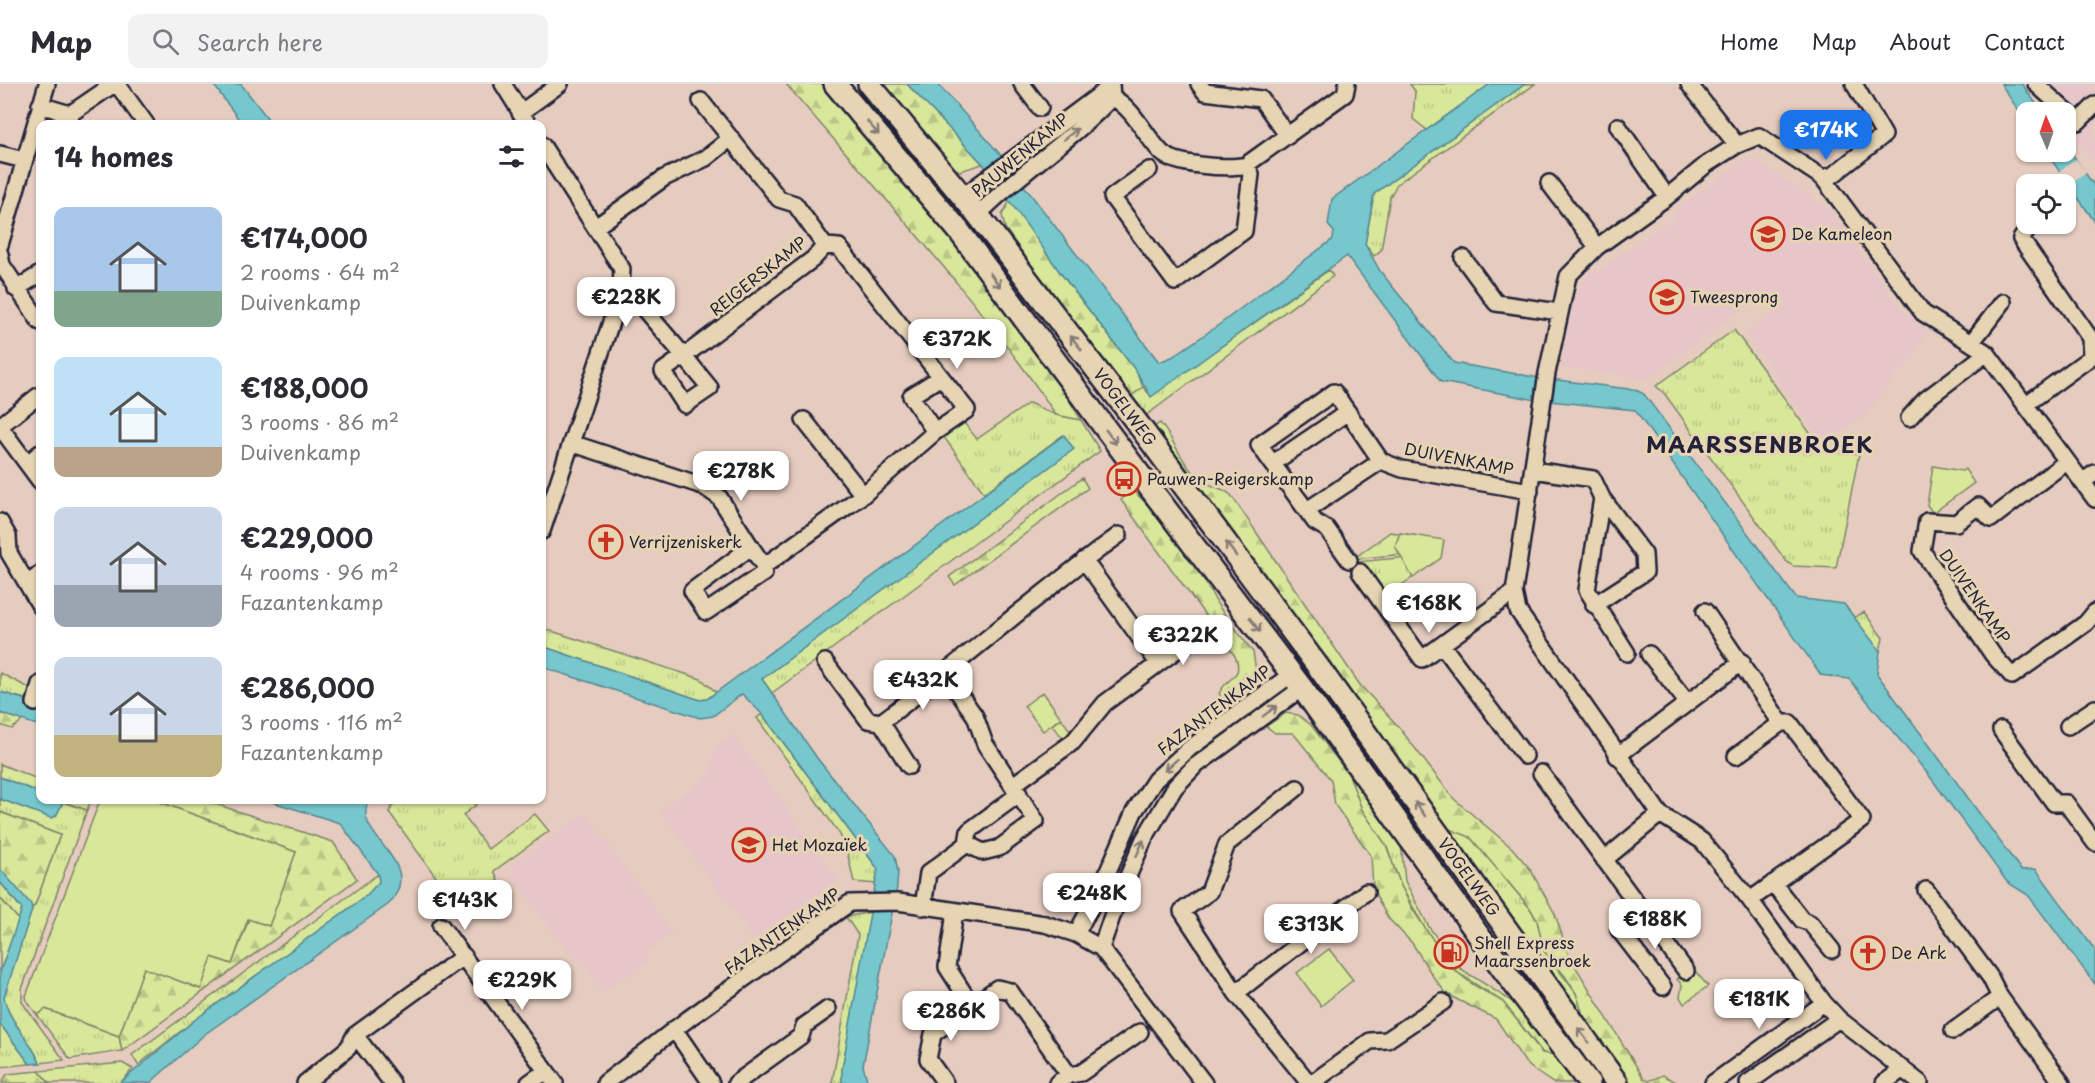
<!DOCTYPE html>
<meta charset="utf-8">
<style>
:root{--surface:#fff;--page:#f2f2f3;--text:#2b2b33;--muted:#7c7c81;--line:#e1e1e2;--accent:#1a73e8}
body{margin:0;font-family:"Playpen Sans",sans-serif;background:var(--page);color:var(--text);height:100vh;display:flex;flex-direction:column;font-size:22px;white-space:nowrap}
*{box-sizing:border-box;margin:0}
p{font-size:20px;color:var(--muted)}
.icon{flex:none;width:33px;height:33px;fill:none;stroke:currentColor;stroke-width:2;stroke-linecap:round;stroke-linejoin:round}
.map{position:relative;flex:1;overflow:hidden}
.side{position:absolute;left:36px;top:36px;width:510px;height:684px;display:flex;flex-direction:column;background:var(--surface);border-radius:12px;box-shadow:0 2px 4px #0004}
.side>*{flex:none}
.needle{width:39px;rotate:358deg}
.controls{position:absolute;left:2016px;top:18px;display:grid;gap:12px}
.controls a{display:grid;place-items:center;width:60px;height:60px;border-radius:12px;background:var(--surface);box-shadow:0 2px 4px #0004;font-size:30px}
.price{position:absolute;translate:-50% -51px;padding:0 14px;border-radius:12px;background:#fff;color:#222;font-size:20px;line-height:39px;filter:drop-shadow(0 2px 3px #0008)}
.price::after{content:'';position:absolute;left:50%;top:36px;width:18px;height:14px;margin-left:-9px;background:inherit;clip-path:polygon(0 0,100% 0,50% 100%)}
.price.on{background:var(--accent);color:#fff}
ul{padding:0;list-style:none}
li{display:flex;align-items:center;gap:18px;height:150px;padding:0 18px}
li span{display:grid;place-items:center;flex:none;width:168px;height:120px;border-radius:12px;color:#555}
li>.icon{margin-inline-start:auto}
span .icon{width:72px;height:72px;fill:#fffc;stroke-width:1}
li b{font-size:26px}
h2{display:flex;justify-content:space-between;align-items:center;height:72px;padding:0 18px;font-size:26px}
header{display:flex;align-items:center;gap:36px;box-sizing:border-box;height:84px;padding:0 30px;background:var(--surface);border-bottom:2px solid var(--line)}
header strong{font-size:28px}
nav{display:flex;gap:33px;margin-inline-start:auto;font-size:21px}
.search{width:420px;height:54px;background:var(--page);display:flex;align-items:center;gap:15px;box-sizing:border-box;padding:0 21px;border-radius:12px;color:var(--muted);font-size:22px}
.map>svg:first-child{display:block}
</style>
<header>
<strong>Map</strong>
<div class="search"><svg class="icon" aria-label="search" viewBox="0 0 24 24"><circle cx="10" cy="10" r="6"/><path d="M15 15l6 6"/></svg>Search here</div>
<nav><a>Home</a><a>Map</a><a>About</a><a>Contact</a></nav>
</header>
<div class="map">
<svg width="2095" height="999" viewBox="0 0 2095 999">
<defs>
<pattern id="grass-tufts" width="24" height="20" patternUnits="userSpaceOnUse" patternTransform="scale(1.5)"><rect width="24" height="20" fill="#d8e79a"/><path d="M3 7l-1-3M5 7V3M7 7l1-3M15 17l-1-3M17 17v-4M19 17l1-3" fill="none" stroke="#b9c686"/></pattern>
<pattern id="forest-firs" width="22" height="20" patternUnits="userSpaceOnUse" patternTransform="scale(1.5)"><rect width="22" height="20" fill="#d8e79a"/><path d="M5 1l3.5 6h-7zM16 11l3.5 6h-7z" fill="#b9c686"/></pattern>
</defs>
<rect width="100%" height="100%" fill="#e6ccbf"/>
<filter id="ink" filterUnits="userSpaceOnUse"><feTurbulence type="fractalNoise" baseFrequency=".0167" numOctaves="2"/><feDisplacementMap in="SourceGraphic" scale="12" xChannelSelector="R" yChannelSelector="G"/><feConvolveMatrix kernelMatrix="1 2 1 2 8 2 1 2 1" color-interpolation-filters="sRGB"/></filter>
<g filter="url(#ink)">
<!-- built -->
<path fill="#e6c6c8" d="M2028,0H2095V78L2066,46V28H2051Z
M1755,75L1829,125L1904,229L1925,243L1926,250L1912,276L1896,290L1866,332L1825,357L1818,353L1746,250L1775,229L1762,211L1648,295L1561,283L1574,216L1589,187L1600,186L1675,133L1672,128L1744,76Z
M733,651L839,796L754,856L660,727L711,689L714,664Z
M585,729L673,849L648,866L647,878L603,909L573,867L569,870L507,784Z"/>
<!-- grass -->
<path fill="url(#grass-tufts)" stroke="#7d846a" stroke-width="1.5" d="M1410,0H1490L1427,46L1413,35L1415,7Z
M1525,0H1535L1397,100L1390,113L1381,166L1374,172L1365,160L1374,110Z
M1329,186L1333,192L1140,336L1126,316L1143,303L1151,312Z
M1734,246L1821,364L1859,370L1836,484L1793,482L1786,477L1664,309L1656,302Z
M1029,319L1056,331L1081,336L1100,367L772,609L762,595L882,505L1063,351L984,409L941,349L961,335L977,355Z
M1390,448L1418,452L1415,469L1353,475Z
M1417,472L1426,484L1383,514L1357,478Z
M1864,528L1883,554L1880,567L1853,534Z
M542,544L701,595L716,608L707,615L700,616L542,562Z
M0,589L31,605L29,616L0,608Z
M762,630L878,785L876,800L854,798L846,763L839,749L757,634Z
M1061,634L1071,648L1063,654L1052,641Z
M1349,691L1401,760L1405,797L1429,843L1458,883L1519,922L1556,971L1543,969L1503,918L1458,889L1429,851L1401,802L1386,761L1362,726Z
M1411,700L1422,708L1429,723L1470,753L1530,824L1537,836L1544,867L1576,909L1587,943Z
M0,715L51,734L56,732L63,718L87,726L22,905V918L64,976L40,979C31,956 8,937 4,913L32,824L35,821L60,751L0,728Z
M396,716H472L476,721L463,731L488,765L535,730L549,747L494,787L498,796L459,825L389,728Z
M378,790L379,798L366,812L196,935L138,981L132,971Z
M0,798L22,825L19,836L0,814Z
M871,828L842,985V999H832L858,851L846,833Z
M45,925L119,952L122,967L70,975L37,931Z
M0,940L30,980L0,983Z
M122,979L133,985L120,999H49L39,987Z"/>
<!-- forest -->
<path fill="url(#forest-firs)" stroke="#7d846a" stroke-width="1.5" d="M786,0H824C916,107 1011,214 1081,336L1056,331C977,213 878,108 786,0Z
M876,0H907L983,80L960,87L945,80Z
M1011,115L1062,191L1136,287L1143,303L1126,316L1005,144L1002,131Z
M1160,339C1174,355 1182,380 1198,394C1208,403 1221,402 1231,411L1360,601L1398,642L1454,715L1512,764L1530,785L1555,830L1569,872L1644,995L1649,997L1663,991L1678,999H1627L1587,943L1576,909L1565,892L1544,867L1537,836L1530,824L1470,753L1444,743L1429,723L1422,708L1411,700L1148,347Z
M1082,394L1088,404L955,501L949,493Z
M1132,405L1162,436L1194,478L1219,523L1253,568L1256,587L1254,595L1226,620L1219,610C1226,592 1245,595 1235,572L1121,416Z
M0,629L23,636L12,645L0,641Z
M1286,629L1298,631L1311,641L1349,691L1362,726L1386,761L1401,802L1413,826L1452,884L1472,900L1503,918L1542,969L1556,971L1577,999H1553L1535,987L1525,978L1496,935L1458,916L1445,908L1434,894L1412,859L1389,835L1380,820L1373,804L1371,772L1335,721L1331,696L1293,649H1275L1266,642Z
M0,680L40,696V709L0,693Z
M58,716H91L87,726Z
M154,716H203L333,758L357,795L122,967L119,952L144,883L200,905L212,873L232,880L249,835L269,842L296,768Z
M0,728L60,751L35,821L32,824L0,785Z
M0,814L19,836L0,888Z
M39,987L49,999H2L7,990Z"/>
<!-- park -->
<path fill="#d8e79a" stroke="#7d846a" stroke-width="1.5" d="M1933,382L1962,387L1965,385L1974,399L1933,429L1927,421Z
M1400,449L1444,456L1441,474L1413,494L1395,462Z
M1043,608L1061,634L1043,647L1024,622Z
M100,716H154L296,768L269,842L248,835L232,880L212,873L201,905L144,884L119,952L46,925L37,931L27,917L26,912Z
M1329,865L1353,896L1321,922L1297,889Z
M1694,886L1708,902L1684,920L1680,913L1682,901L1677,895Z"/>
<!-- water -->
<path fill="#76c8cd" stroke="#548693" stroke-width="1.5" d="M213,0H241L272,40H242Z
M907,0H938L999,69L1159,278L1172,273L1220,240L1333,155L1334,148L1328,141L1332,115L1490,0H1525L1374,110L1365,160L1380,187L1454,279L1534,293L1636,306L1644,310L1796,514L1844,520L1880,567L1877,590L2021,786L2036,785L2095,866V900L2028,811L2007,798L1928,690L1849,595L1821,591L1635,326L1531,315L1441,298L1347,172L1151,313L1136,287L1062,191L983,80Z
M2001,0H2022L2042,28H2026V38Z
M2066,61L2095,103V138L2046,68H2066Z
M1064,351L1074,365L762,595L817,674L895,772L898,787L897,803L863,982L868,999H842V985L878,785L762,630L742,610L713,632L700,634L542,583V562L700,616L707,615Z
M0,608L40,620V642L0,629Z
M0,693L40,709V716L63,718L56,732L51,734L0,715Z
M266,716H369C349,752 428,776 389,820L205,950L150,999H120L196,935L366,812L379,798L378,790L340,739Z
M0,785L31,820L32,826L4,913C8,937 31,956 40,979L30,980L0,940V888L22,825L0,798Z"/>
<!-- pier -->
<path fill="#e6ccbf" d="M2076,75L2086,88L2068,101L2058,88Z"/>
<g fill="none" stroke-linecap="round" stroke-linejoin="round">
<!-- street casing -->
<g stroke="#22223b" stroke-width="20">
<path id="street" d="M117,0L146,40
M503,0L528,40
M1022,0L1040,24
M1111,0L1112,13C1135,26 1143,49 1161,68C1174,82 1228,85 1246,81L1345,10L1347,0
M1199,0L1205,8L1261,15L1288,52
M1689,0L1737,61
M2036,0L2078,38L2095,21
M701,17L779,115L795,120L825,162
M40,21L70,30L114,0
M520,29L560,0
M1618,42L1667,113
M542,61L622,185L621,204L613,232L542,447
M0,70L24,76
M1149,86L1112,113L1175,198L1244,147L1251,90L1246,81
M1823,94L1833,91L1884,51L1854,0
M1549,99L1597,163
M962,113L1110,3
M978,131C1019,88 1072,57 1112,13
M597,142L664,94L706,74L731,54
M0,161L47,0
M0,170L2,181L40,238
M1463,174L1496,219L1559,228
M621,204L638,218L684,272L813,175L825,162
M16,205L40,190
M1971,259L2003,218
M684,272L710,304L685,321L663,287Z
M2025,321L2091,273L2090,254L2021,155L2032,140
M1909,334L1925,316L1987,269
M804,336L863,411
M0,342L38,312
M0,343L40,397
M935,348L911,312L941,293
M571,359L703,402L719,413L751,463
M2066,378L1991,435L1978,422L1956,439L1927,437L1922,467L1993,571L2012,592L2086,539L2095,528
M28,379L40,369
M1273,379L1348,328
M1533,386L1593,395L1602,414L1644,470L1645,488L1594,521
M2082,398L2095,389
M1602,414L1587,506L1627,569
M1307,426L1381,377
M0,438L8,452L9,469L40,522
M751,463L764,482V489L706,528L692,507Z
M1084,476L1158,579
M1349,476L1327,445L1315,438L1259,361L1334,308L1381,377L1402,385L1530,407
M764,482L863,411L935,348L967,326L839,163L825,162
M1360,488L1422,575L1514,508
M28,500L40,490
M1705,527L1781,639H1790L1862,736L1750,816
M1442,561L1525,672
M1649,570L1687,618
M825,578L868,636L881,638C962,578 1037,510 1119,451
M945,590L975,632L985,660L1036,737L999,764L983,768L967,760
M35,619L40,600
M881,638L909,682
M2068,642L2095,624
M2001,646L2054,719H2066L2095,759
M1617,672L1742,578
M1736,672L1781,639
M1541,689L1686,887
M1013,701L1073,658L1105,619L1189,557
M1297,704L1227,760L1209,808L1182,827L1236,909L1309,999
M1604,776L1660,730
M1773,799L1802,836L1810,839L1832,866
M1926,806L1990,893L2000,913L2062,999
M923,823L928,789L967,760L969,747L1019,710
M1642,827L1619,846L1663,903
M955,828L947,883L972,922
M441,842L555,999
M1076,850L1098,810L1134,728L1155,696L1190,664L1292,590
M1101,864L1117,818L1144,755L1175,703L1194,683L1302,604
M1236,909L1366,808
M674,945L711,999
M1953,947L2000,913
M355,951L392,999
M305,999L348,964L355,951L464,872
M529,999L546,987
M605,999L688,935L840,826L850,819L898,818L1045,840L1076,850L1101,864L1204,999
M736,999L801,952L804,942L828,925
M945,999L928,975L933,950L997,904L1010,907L1069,991
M1057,999L1069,991L1081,989L1140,948
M1312,999L1370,957L1387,956L1443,918
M1713,999L1824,919
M1748,999L1839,935
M1884,999L1903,985
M1920,999L1839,935L1824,919L1750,816L1702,757L1660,730L1518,527L1514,508L1547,289L1568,192L1597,163L1667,113L1707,80L1737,61L1759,52L1823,94L1923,229L1987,269L2095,415"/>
</g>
<!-- secondary casing -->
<g stroke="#22223b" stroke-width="26">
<path id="secondary" d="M835,0L959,147L1137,387L1302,604L1502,884L1589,999
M869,0L978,131L1138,340L1322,588L1617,999"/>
</g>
<!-- street -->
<use href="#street" stroke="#e6d4b2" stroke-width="15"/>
<!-- secondary -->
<use href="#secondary" stroke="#e6d4b2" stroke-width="21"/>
</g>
<!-- one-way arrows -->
<defs><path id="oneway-shaft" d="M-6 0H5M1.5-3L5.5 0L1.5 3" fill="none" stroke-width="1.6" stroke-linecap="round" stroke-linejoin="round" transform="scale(1.5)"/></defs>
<g stroke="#847b76">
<use href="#oneway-shaft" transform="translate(873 44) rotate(49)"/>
<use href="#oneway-shaft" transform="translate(1071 50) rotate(-38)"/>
<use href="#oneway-shaft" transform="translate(995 196) rotate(54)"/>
<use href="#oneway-shaft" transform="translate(1076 259) rotate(-128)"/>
<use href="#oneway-shaft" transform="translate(1111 353) rotate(54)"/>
<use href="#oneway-shaft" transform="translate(1231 465) rotate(-126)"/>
<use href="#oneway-shaft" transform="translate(1255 541) rotate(53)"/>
<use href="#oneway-shaft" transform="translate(1270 627) rotate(-37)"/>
<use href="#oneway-shaft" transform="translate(1171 681) rotate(138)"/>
<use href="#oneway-shaft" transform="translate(1420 725) rotate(-126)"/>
<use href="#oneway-shaft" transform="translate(1140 764) rotate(-66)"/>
<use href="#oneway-shaft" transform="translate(1583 951) rotate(-126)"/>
</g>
</g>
<!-- icons -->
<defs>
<g id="school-ring" transform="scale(1.725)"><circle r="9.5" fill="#e6d4b2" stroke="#c8321e" stroke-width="1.5"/><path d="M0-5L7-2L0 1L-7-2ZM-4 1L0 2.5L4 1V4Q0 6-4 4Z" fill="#c8321e"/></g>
<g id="bus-ring" transform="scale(1.725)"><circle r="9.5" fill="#e6d4b2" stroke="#c8321e" stroke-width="1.5"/><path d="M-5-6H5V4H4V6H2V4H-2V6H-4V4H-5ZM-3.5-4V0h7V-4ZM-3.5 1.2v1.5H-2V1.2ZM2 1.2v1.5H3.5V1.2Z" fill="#c8321e"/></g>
<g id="church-ring" transform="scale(1.725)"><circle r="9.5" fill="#e6d4b2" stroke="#c8321e" stroke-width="1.5"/><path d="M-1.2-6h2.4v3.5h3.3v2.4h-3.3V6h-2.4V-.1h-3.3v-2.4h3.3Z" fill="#c8321e"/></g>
<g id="fuel-ring" transform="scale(1.725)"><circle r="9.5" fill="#e6d4b2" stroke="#c8321e" stroke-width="1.5"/><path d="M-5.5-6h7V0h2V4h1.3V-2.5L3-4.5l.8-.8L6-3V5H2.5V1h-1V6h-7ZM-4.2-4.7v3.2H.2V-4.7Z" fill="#c8321e"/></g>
</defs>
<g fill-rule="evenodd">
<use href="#school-ring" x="1768" y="150"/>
<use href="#school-ring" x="1667" y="213"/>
<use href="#bus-ring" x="1124" y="395"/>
<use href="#church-ring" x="606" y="458"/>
<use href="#school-ring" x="749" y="761"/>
<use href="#fuel-ring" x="1451" y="868"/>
<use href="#church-ring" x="1868" y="869"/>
</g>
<g text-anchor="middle" stroke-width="6" stroke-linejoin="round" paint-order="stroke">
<!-- street labels -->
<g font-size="16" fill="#22223b" stroke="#e6d4b2">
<text transform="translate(1020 71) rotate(-40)" y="6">PAUWENKAMP</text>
<text transform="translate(758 192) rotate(-38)" y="6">REIGERSKAMP</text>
<text transform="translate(1125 323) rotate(53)" y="6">VOGELWEG</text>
<text transform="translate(1459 375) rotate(11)" y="6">DUIVENKAMP</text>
<text transform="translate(1975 512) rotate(55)" y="6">DUIVENKAMP</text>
<text transform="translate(1214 626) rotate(-37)" y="6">FAZANTENKAMP</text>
<text transform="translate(1469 793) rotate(54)" y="6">VOGELWEG</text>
<text transform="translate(782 847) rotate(-35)" y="6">FAZANTENKAMP</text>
</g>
<!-- poi labels -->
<g font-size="16" fill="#22223b" stroke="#e6d4b2" text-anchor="start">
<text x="1791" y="156">De Kameleon</text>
<text x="1690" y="219">Tweesprong</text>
<text x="1147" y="401">Pauwen-Reigerskamp</text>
<text x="629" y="464">Verrijzeniskerk</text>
<text x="772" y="767">Het Mozaïek</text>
<text x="1474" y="865">Shell Express<tspan x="1474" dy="18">Maarssenbroek</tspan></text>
<text x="1891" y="875">De Ark</text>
</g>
<!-- district labels -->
<g font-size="22" font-weight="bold" letter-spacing="1.5" fill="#22223b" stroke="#e6d4b2">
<text x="1760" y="369">MAARSSENBROEK</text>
</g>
</g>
</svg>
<div class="controls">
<a><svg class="needle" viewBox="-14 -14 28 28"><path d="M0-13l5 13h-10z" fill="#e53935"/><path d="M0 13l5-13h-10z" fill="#7c7c81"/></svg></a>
<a><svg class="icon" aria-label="locate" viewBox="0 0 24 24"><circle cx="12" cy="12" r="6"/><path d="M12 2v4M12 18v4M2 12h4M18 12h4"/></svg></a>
</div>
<b class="price on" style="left:1826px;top:77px">€174K</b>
<b class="price" style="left:626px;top:244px">€228K</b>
<b class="price" style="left:957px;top:286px">€372K</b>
<b class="price" style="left:741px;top:418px">€278K</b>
<b class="price" style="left:1429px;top:550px">€168K</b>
<b class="price" style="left:1183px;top:582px">€322K</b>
<b class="price" style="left:923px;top:627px">€432K</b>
<b class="price" style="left:1092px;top:840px">€248K</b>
<b class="price" style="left:465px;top:847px">€143K</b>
<b class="price" style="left:1655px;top:866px">€188K</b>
<b class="price" style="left:1311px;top:871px">€313K</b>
<b class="price" style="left:522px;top:927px">€229K</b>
<b class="price" style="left:1759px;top:946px">€181K</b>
<b class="price" style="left:951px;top:958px">€286K</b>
<section class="side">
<h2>14 homes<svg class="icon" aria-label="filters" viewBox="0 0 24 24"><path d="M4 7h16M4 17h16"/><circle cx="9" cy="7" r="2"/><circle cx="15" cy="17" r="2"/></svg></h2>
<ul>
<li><span style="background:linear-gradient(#a9c7e8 70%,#7fa58c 0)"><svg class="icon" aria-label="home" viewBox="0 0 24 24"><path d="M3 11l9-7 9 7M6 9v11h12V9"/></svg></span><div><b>€174,000</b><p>2 rooms · 64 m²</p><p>Duivenkamp</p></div></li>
<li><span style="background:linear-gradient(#bfe0f5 75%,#b9a48a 0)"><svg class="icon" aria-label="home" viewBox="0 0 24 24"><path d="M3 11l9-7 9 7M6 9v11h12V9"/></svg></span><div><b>€188,000</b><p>3 rooms · 86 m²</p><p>Duivenkamp</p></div></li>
<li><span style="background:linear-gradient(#c9d6e8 65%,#9aa5b1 0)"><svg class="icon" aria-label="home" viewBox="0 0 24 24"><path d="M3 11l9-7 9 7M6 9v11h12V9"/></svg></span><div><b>€229,000</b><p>4 rooms · 96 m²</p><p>Fazantenkamp</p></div></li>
<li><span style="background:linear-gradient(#c9d6e8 65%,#c2b280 0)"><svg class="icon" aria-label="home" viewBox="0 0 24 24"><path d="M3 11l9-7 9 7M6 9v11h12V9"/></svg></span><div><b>€286,000</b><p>3 rooms · 116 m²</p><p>Fazantenkamp</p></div></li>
</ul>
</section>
</div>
